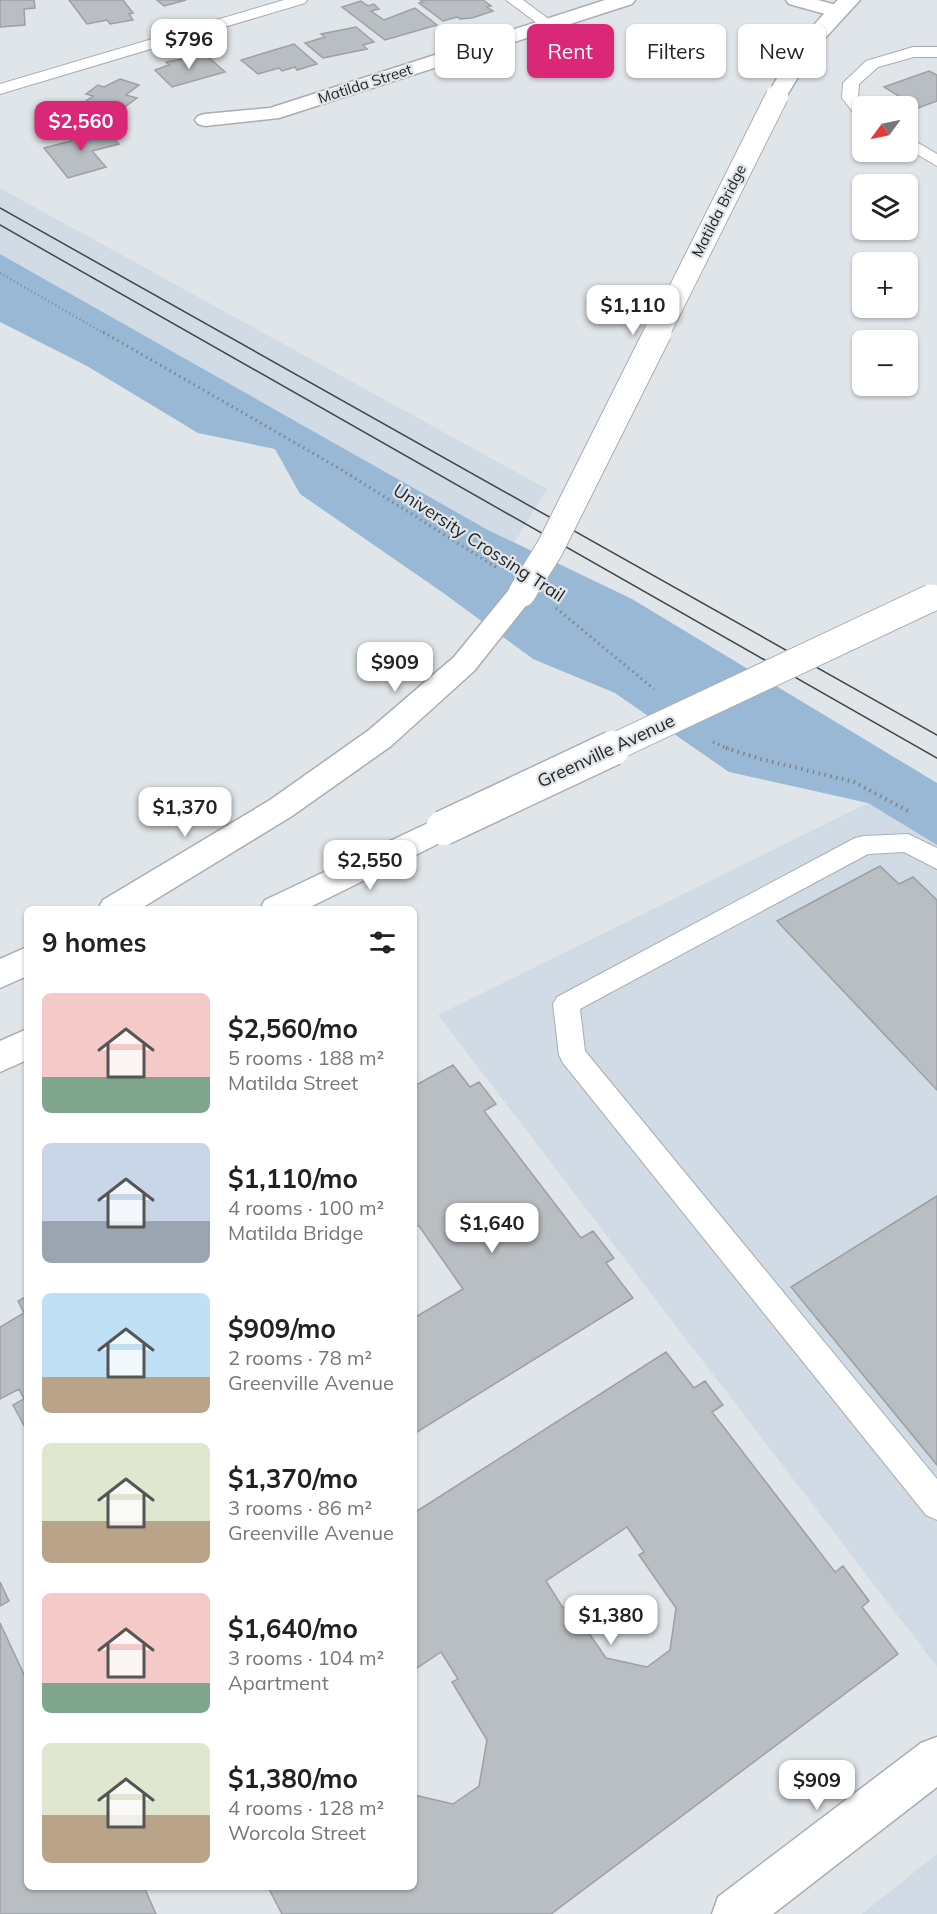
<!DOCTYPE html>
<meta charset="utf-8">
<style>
:root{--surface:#fff;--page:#f2f2f2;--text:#222;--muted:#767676;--accent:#db2777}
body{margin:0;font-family:Mulish,sans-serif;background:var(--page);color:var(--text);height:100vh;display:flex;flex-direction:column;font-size:22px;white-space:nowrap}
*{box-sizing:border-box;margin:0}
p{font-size:20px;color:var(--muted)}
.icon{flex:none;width:33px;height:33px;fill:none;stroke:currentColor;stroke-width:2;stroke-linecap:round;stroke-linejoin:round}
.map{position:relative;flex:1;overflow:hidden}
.details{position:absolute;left:24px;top:906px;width:393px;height:984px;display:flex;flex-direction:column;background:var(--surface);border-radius:9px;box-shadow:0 2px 4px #0004}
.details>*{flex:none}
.hud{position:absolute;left:435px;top:24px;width:411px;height:54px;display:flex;gap:12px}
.needle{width:39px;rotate:237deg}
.buttons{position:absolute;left:852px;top:96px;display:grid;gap:12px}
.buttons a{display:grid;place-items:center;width:66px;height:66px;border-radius:9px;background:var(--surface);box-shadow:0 2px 4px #0004;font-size:30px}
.price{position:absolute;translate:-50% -51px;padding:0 14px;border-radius:12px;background:#fff;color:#222;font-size:20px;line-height:39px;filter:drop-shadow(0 2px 3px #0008)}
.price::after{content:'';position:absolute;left:50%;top:36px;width:18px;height:14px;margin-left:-9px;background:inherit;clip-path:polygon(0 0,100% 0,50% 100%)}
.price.on{background:var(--accent);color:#fff}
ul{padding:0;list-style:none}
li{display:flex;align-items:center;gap:18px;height:150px;padding:0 18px}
li span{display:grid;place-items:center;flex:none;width:168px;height:120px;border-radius:9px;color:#555}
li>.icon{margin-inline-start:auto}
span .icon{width:72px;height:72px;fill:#fffc;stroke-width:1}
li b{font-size:26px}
h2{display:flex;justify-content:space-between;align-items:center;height:72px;padding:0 18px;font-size:26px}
.chip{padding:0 21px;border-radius:9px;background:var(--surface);box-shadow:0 2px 4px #0004;font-size:21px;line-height:54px}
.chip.on{background:var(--accent);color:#fff}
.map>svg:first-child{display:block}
</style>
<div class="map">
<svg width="937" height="1914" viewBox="0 0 937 1914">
<rect width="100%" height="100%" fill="#e0e5e9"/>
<!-- built -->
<path fill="#d0dbe5" d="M0,188L547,489L514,543L488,530L0,254Z
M868,803L937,845V1667L438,1015Z
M937,1854V1914H862Z"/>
<!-- green -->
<path fill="#98b8d5" d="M0,254L488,530L632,599L937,783V845L868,803L729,772L615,693L533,659L442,592L300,494L275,449L198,433L87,366L0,322Z"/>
<!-- building -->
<path fill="#b9bec2" stroke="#9ca0a4" stroke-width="1.5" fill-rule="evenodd" d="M0,0H34L35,8L24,9L25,25L0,27Z
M69,0H123L133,13L129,14L133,20L110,24L107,20L87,24Z
M157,0H186L164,6Z
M420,0H483L491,6L487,7L493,11L472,18L460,19L457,17L443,21L419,3L423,2Z
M361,1L368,6L374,4L379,9L371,11L384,20L415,8L437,25L385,40L342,7Z
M356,27L374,42L363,45L367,49L323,58L305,43L325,37L321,34Z
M294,44L317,64L297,70L295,67L282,71L279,68L258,74L241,60Z
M206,55L225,72L172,87L155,70L169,65L166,62Z
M929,71L937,75V101L918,108L884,87Z
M120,79L139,85L126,95L137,98L112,116L79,106L93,96L86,94L98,85L104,87Z
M104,127L119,144L92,151L106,167L68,178L44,148L71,141L68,137Z
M880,866L899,884L913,877L937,900V1090L777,921Z
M453,1065L470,1087L479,1082L496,1104L484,1111L581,1238L593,1231L614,1258L606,1263L633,1298L414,1434V1318L463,1289L419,1226L414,1225V1086Z
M937,1196V1465L791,1287Z
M27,1296V1431L13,1405L24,1399L19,1389L0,1399V1327L24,1313L18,1301Z
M666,1352L694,1388L705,1381L723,1405L712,1412L835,1572L843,1566L869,1601L862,1607L898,1654L551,1914H282L268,1887H414V1795L453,1804L479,1786L487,1740L452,1682L458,1679L441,1652L414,1670V1513ZM627,1527L644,1552L639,1555L676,1608L670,1650L647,1667L606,1658L569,1604L563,1608L546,1581Z
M0,1582L9,1601L0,1606Z
M0,1623L27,1681V1887H144L156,1914H0Z"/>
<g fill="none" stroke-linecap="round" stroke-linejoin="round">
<!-- lane casing -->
<g stroke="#a9adb2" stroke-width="2">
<path id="lane" d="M284,0H307L305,3L0,94V84Z
M506,0H523L558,26L550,31L545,29Z
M913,47H937V57H914L878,67L859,84L858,98L865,106H862V118L856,116L842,98L843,83L866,61Z
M908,137L937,154V166L908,149Z
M908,834L937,848V869L904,852L868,854L580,1009L585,1051L937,1479V1520L926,1515L563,1063L559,1055L553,1004L557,997L855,838L864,836Z"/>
</g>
<!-- street casing -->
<g stroke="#a9adb2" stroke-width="3">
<path id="street" d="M605,0H635L632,4L279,118L205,126L198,124L195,120L198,116L205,114L270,108Z
M786,0H818L843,7L846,11L843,15L836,17L789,4Z"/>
</g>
<!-- secondary casing -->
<g stroke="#a9adb2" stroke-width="3">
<path id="secondary" d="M838,0H860L816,48L784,100L777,102L770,100L767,96C786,61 808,27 838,0Z
M522,584L532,586L536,593L474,671L391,746L292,816L140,909H98L103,900L270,800L369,730L454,657L512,586Z
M443,816L454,820L459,828L454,836L306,909H260L265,900Z
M27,947V976L0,988V959Z
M27,1029V1060L0,1072V1041Z
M937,1737V1787L773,1914H712L718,1897L921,1743Z"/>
</g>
<!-- path-far2 -->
<path stroke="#808386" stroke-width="2" stroke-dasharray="1 3" stroke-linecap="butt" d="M0,273L105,334"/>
<!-- path-far1 -->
<path stroke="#808386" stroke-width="3" stroke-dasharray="1.5 4" stroke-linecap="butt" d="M103,332L342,470L497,568
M556,608L654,689
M713,742L729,749"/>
<!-- path -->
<path stroke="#808386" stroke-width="4" stroke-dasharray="1.5 4.5" stroke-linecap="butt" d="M726,748L761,759L854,782L908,811"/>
<!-- lane -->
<use href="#lane" fill="#fff" fill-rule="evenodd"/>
<!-- street -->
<use href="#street" fill="#fff" fill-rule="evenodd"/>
<!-- secondary -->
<use href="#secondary" fill="#fff" fill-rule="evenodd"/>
<!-- tram -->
<path stroke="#424546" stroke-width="1.5" d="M0,208L937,735
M0,225L937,758"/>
<!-- secondary-bridge-far2 casing -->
<g stroke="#a9adb2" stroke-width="24" stroke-linecap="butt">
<path id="secondary-bridge-far2" d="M658,334L777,96"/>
</g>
<!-- secondary-bridge-far1 casing -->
<g stroke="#a9adb2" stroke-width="29" stroke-linecap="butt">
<path id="secondary-bridge-far1" d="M522,593L550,548L658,332
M610,749L931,598"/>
</g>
<!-- secondary-bridge casing -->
<g stroke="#a9adb2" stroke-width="37" stroke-linecap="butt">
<path id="secondary-bridge" d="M443,828L613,748"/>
</g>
<!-- secondary-bridge-far2 -->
<use href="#secondary-bridge-far2" stroke="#fff" stroke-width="22"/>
<!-- secondary-bridge-far1 -->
<use href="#secondary-bridge-far1" stroke="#fff" stroke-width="27"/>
<!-- secondary-bridge -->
<use href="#secondary-bridge" stroke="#fff" stroke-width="34"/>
</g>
<g text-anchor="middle" stroke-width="4.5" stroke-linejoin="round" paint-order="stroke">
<!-- far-street labels -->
<g font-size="15" fill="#232526" stroke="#e0e5e9">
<text transform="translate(365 84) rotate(-18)" y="5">Matilda Street</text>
<text transform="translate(719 211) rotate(-63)" y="5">Matilda Bridge</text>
</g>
<!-- street labels -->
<g font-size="18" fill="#232526" stroke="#e0e5e9">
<text transform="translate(479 543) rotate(33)" y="6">University Crossing Trail</text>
<text transform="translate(606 751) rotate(-25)" y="6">Greenville Avenue</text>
</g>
</g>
</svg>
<div class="buttons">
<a><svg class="needle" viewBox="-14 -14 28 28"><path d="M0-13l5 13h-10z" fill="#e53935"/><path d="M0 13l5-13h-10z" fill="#767676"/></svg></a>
<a><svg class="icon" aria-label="layers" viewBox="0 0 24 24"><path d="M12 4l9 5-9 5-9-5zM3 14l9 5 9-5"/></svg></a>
<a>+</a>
<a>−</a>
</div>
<b class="price" style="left:189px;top:70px">$796</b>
<b class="price on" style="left:81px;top:152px">$2,560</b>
<b class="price" style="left:633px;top:336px">$1,110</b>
<b class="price" style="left:395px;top:693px">$909</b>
<b class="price" style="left:185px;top:838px">$1,370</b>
<b class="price" style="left:370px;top:891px">$2,550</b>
<b class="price" style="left:492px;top:1254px">$1,640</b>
<b class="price" style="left:611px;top:1646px">$1,380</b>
<b class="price" style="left:817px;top:1811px">$909</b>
<div class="hud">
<a class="chip">Buy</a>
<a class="chip on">Rent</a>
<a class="chip">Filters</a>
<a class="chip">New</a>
</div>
<section class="details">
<h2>9 homes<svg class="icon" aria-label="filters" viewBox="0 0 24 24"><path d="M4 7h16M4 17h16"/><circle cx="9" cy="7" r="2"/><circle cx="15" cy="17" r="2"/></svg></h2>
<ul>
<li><span style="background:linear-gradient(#f6c9c9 70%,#7fa58c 0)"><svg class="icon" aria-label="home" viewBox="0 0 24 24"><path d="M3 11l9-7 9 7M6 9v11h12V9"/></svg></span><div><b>$2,560/mo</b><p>5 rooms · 188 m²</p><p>Matilda Street</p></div></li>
<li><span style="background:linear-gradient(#c9d6e8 65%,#9aa5b1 0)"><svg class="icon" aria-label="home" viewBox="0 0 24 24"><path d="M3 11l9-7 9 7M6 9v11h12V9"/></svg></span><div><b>$1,110/mo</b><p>4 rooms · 100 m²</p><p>Matilda Bridge</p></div></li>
<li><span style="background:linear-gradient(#bfe0f5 70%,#b9a48a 0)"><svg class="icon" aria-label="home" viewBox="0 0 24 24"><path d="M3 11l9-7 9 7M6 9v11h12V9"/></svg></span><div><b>$909/mo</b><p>2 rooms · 78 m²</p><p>Greenville Avenue</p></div></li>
<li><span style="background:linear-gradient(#dfe7d0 65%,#b9a48a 0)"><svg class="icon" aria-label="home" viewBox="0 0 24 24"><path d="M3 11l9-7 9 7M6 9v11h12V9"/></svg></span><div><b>$1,370/mo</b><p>3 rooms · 86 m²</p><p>Greenville Avenue</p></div></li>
<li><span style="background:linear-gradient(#f6c9c9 75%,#7fa58c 0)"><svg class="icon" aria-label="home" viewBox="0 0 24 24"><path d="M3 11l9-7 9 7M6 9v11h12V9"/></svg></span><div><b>$1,640/mo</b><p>3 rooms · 104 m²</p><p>Apartment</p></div></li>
<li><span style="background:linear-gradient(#dfe7d0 60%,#b9a48a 0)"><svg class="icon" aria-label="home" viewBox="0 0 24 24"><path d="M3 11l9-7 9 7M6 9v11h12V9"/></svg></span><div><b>$1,380/mo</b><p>4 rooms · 128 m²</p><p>Worcola Street</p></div></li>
</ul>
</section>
</div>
